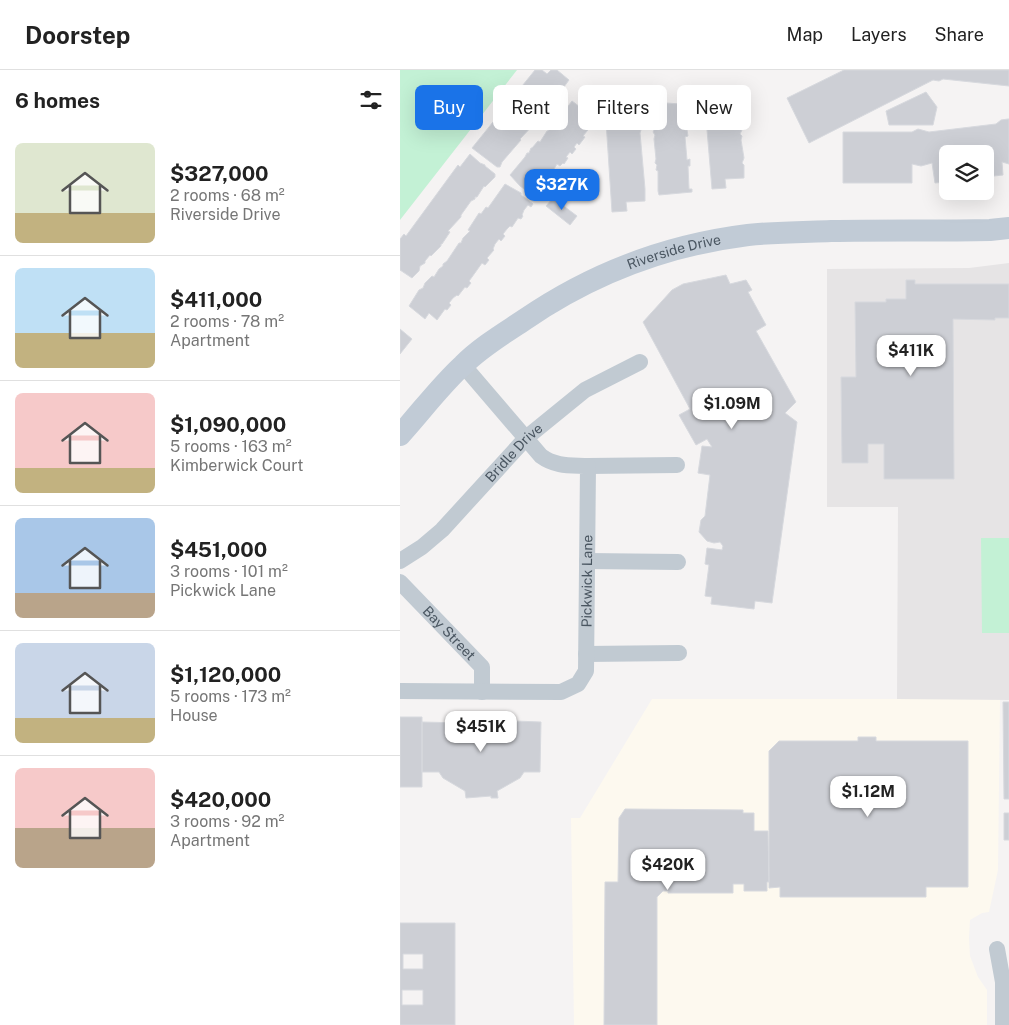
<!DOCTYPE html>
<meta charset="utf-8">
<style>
:root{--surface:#fff;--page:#f2f2f2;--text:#222;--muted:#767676;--line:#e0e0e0;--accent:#1a73e8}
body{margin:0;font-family:"Public Sans",sans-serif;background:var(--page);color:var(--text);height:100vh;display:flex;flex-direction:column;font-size:19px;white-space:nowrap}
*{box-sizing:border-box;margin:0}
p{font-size:16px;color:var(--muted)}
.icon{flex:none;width:28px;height:28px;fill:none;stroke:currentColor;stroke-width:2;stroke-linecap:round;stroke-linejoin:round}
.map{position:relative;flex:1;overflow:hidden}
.panel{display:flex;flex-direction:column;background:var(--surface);width:400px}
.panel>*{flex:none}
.guide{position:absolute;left:15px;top:15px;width:475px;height:45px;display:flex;gap:10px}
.buttons{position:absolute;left:539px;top:75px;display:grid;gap:10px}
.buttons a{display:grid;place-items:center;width:55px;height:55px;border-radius:8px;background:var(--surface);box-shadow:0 5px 20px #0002;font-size:25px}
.price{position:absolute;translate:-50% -42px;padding:0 11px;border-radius:10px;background:#fff;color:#222;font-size:16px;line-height:32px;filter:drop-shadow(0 1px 2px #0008)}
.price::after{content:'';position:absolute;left:50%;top:30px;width:15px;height:11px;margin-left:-8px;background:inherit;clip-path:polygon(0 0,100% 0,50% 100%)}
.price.selected{background:var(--accent);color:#fff}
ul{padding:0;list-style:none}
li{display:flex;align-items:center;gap:15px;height:125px;padding:0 15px}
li+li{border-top:1px solid var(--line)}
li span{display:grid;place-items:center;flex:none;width:140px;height:100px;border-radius:8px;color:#555}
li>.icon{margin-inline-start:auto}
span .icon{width:60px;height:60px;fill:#fffc;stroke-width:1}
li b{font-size:21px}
h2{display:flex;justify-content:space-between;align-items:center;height:60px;padding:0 15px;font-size:21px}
.pill{padding:0 18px;border-radius:8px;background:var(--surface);box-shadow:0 5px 20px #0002;font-size:18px;line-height:45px}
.pill.selected{background:var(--accent);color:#fff}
header{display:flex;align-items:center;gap:30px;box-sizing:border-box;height:70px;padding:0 25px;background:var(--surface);border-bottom:1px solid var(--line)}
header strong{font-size:24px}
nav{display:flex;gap:28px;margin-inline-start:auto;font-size:18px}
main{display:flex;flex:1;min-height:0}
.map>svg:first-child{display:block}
</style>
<header>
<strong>Doorstep</strong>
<nav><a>Map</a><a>Layers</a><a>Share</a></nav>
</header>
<main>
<section class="panel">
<h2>6 homes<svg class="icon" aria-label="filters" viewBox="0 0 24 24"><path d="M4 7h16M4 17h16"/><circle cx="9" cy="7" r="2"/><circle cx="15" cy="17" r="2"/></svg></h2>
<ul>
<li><span style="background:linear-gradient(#dfe7d0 70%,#c2b280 0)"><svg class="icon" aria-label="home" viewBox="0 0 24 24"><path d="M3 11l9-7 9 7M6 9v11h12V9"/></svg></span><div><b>$327,000</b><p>2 rooms · 68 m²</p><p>Riverside Drive</p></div></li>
<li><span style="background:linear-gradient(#bfe0f5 65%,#c2b280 0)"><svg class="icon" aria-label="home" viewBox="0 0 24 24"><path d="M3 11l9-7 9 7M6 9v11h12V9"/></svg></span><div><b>$411,000</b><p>2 rooms · 78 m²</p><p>Apartment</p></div></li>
<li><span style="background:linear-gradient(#f6c9c9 75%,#c2b280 0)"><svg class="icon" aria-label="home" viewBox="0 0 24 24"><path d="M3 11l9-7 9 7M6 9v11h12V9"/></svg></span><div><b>$1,090,000</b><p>5 rooms · 163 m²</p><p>Kimberwick Court</p></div></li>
<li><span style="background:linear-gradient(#a9c7e8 75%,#b9a48a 0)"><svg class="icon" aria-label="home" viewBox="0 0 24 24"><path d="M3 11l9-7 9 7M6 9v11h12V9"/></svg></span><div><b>$451,000</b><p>3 rooms · 101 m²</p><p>Pickwick Lane</p></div></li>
<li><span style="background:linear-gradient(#c9d6e8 75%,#c2b280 0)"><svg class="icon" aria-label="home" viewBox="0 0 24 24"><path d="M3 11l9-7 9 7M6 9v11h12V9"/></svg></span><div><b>$1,120,000</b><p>5 rooms · 173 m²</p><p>House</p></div></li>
<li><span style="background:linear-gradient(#f6c9c9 60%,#b9a48a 0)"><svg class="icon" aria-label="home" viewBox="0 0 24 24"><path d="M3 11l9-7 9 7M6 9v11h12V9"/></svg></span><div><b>$420,000</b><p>3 rooms · 92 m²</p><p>Apartment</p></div></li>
</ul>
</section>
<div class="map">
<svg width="609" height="955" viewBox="0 0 609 955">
<rect width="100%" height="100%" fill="#f5f3f3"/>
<!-- commercial -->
<path fill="#fdf9ef" d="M252,629H600L598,800L589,842L582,843L570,850L569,868L570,886L578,907L587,920V955H174L171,748H180Z"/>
<!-- education -->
<path fill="#e6e4e5" d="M609,193V630L497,629L498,437H427V199L569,198Z"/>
<!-- green -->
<path fill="#c3f1d5" d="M0,0H117L0,150Z
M581,468H609V563H582Z"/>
<!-- building -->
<path fill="#cdcfd5" stroke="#d7d9de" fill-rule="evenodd" d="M135,0H142L147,4L151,0H157L169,10L138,52L134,51L135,53L120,69L121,70L102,92L100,97H97L72,78Z
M444,0H609V16L543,9L539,11L533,10L409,73L387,28Z
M526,22L537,37L533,55H489L486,41Z
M172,31L188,43L183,50L192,55L183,66L185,67L179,75L177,73L174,77L176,79L172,84L170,82L166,87L168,88L164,94L163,93L160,96L157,94L154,99L156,101L152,105L150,103L146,108L147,109L135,122L138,124L135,127L120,116L110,105L125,87L127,83H129L131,78H132L138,71L140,72L147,61H148L150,56L152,57Z
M285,32V37H283L285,60H287L288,66L285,67L287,90L290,89V96H288L289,119H292V122L259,125L258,121V101L256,100L257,95L255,93L256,89L254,69L255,65L253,62L254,60L253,42L251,38L252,36L265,35L266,33L281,34V33Z
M222,34L223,43L238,42L241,60L240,63L245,119V131L226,132L227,141L212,142L205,36Z
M338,34L340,58L342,60L340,64L342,66L341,70L344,88L342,93L344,95V108L325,109L326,118L312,119L305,36Z
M608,49H609V94L602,92L603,105L585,107V84H548V112L535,113L532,93L521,96L512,94V113H443V62H512L518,59L529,62L596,54L601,50Z
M70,84L80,93L85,95V96L95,104V107L85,117L84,116L77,127H75V129L71,131L61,145V147L48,161L50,162L42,174H41V176L31,186L30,185L25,191V193L20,196L19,201L12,208L0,200V169L4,164L6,166L58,95L60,97Z
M105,114L121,123V125L133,134L131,137L128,135L124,140L122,145L123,146L121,149L118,148L112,157L110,156L107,159L103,164L105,166L101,171L99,169L95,174L93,179L94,180L87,188L89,190L85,195L82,193L72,207L69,211L71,213L67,218L65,217L58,226L57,225L53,228L49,233L51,235L47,240L45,239L37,250L29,243L25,249L9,236L19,220L23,218L25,213L32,206L34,207L39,199L43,196V194L47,191L59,173H61L63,168L70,161L68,160L79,143L81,144L86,137L88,138Z
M153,128L177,146L170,155L146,136Z
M326,205L330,214L346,210L352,220L348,222L366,255L356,261L396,332L385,343L397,352L372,533L355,531L354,539L311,534L312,527L305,526L309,495L305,494L307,478L322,480L323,476L320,472L314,473L307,471L299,462L301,450L305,446L310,405L298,403L302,376L312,377L307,369L296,375L279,345L290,339L243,252L272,220L283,214Z
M506,210H515V214H609V248H595V250L553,249L554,409H484V374H468V393H442L441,307H456L455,232H486V229H506Z
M0,259L12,269L0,284Z
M603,632H609V729H604Z
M0,647H22V717H0Z
M63,649L141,652L140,702H124L120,708L97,721L98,728H91V726L66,728L65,721L43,708L39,702H22V652L63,653Z
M458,667H476V671H568V817H526V827H380V817L369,818V681L379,671H458Z
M225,739L343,740V743H354V761H368L369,812H367V821H344V814H333V823H268V821H263L257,827V955H204L205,812H218L219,748Z
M604,743H609V770H604Z
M0,853H55V955H0ZM3,884H23V899H3ZM2,920H23V935H2Z"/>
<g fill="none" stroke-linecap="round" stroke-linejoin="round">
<!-- minor -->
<g stroke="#c1cad2" stroke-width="16">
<path d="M188,396L277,395"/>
<path id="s1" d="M0,491L22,477L42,460L126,368L185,320L240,292"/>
<path d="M187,491L278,492"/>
<path id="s2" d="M0,512L82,597V622"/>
<path d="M186,584L279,583"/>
<path id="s3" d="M0,621L161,622L178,614L186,601L188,396C171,395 156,397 141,386L63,295"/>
<path d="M597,879L603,912V955"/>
</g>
<!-- secondary -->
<path stroke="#c1cbd6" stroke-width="22" id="s4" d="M0,365C21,342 40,316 63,295C81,277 103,264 124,250C191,204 267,175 348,165C376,162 404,162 431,161C484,160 537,161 590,160L609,158"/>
</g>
<g text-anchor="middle" stroke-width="4" stroke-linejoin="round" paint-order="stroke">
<!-- street labels -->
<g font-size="14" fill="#4a5661" stroke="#fff">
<text dy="5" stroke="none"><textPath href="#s4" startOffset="336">Riverside Drive</textPath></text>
<text dy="5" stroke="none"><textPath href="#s1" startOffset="158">Bridle Drive</textPath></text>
<text dy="5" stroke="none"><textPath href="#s3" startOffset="285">Pickwick Lane</textPath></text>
<text dy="5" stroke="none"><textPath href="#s2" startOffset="71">Bay Street</textPath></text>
</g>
</g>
</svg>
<div class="buttons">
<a><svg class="icon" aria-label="layers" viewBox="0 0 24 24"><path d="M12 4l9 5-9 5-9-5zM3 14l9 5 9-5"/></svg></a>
</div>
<b class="price selected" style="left:162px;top:141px">$327K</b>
<b class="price" style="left:511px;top:307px">$411K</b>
<b class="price" style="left:332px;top:360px">$1.09M</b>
<b class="price" style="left:81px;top:683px">$451K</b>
<b class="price" style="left:468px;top:748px">$1.12M</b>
<b class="price" style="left:268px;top:821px">$420K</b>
<div class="guide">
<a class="pill selected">Buy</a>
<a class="pill">Rent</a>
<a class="pill">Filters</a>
<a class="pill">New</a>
</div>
</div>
</main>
